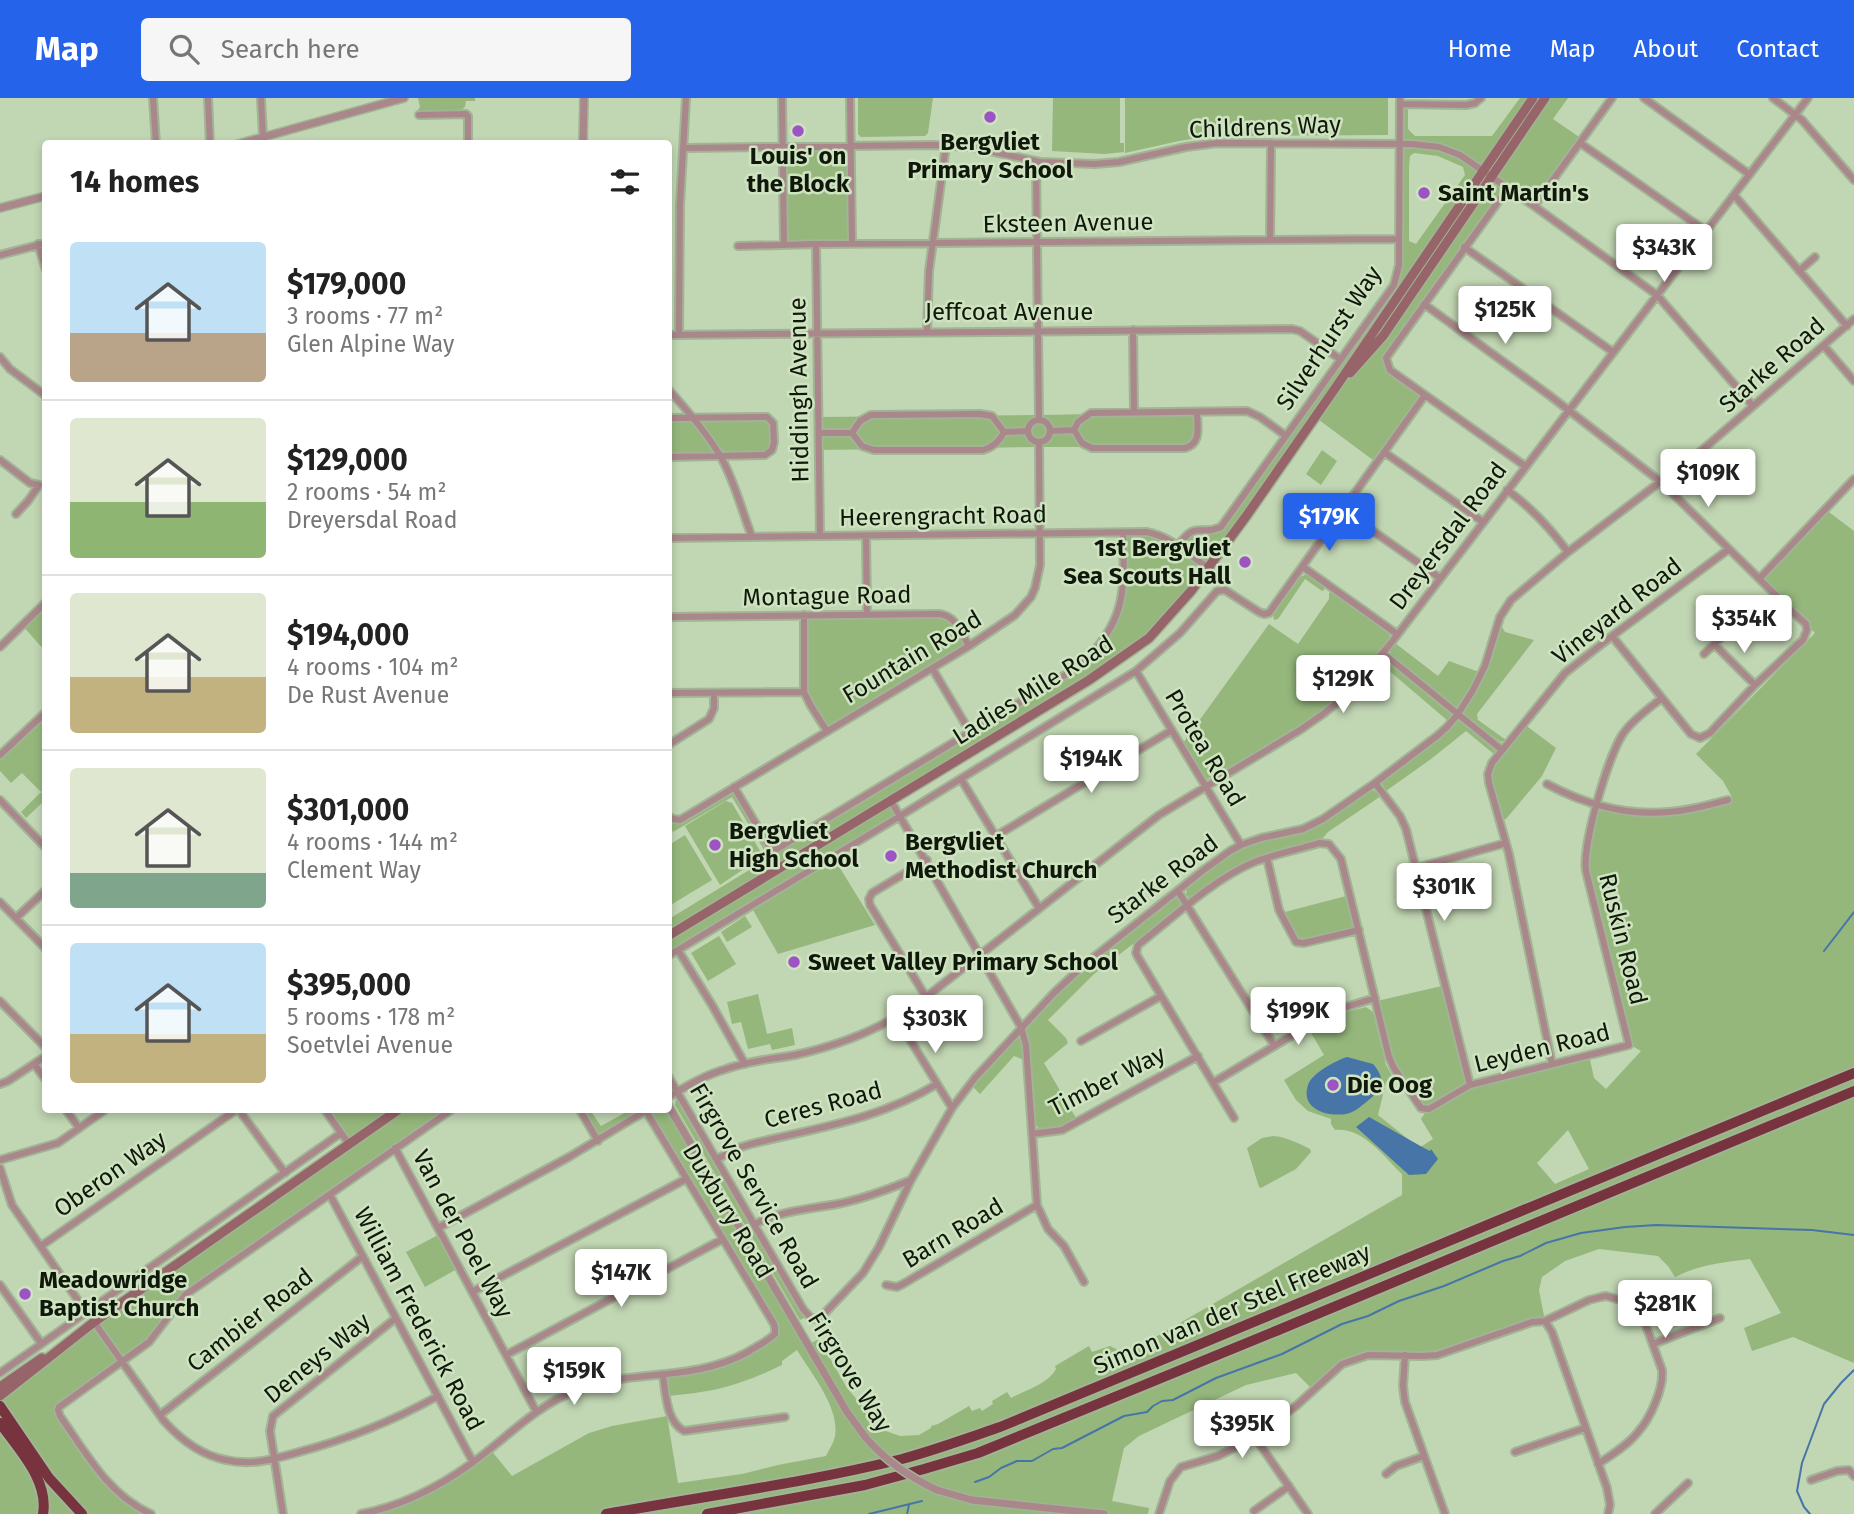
<!DOCTYPE html>
<meta charset="utf-8">
<style>
:root{--surface:#fff;--page:#f6f6f6;--text:#222;--muted:#767676;--line:#e0e0e0;--accent:#2563eb}
body{margin:0;font-family:"Fira Sans",sans-serif;background:var(--page);color:var(--text);height:100vh;display:flex;flex-direction:column;font-size:26px;white-space:nowrap}
*{box-sizing:border-box;margin:0}
p{font-size:23px;color:var(--muted)}
.icon{flex:none;width:38px;height:38px;fill:none;stroke:currentColor;stroke-width:2;stroke-linecap:round;stroke-linejoin:round}
.map{position:relative;flex:1;overflow:hidden}
.sheet{position:absolute;left:42px;top:42px;width:630px;height:973px;display:flex;flex-direction:column;background:var(--surface);border-radius:7px;box-shadow:0 4px 10px #0003}
.sheet>*{flex:none}
.price{position:absolute;translate:-50% -60px;padding:0 16px;border-radius:7px;background:#fff;color:#222;font-size:23px;line-height:46px;filter:drop-shadow(0 2px 4px #0008)}
.price::after{content:'';position:absolute;left:50%;top:42px;width:21px;height:16px;margin-left:-10px;background:inherit;clip-path:polygon(0 0,100% 0,50% 100%)}
.price.selected{background:var(--accent);color:#fff}
ul{padding:0;list-style:none}
li{display:flex;align-items:center;gap:21px;height:175px;padding:0 28px}
li+li{border-top:2px solid var(--line)}
li span{display:grid;place-items:center;flex:none;width:196px;height:140px;border-radius:7px;color:#555}
li>.icon{margin-inline-start:auto}
span .icon{width:84px;height:84px;fill:#fffc;stroke-width:1}
li b{font-size:30px}
h2{display:flex;justify-content:space-between;align-items:center;height:84px;padding:0 28px;font-size:30px}
header{display:flex;align-items:center;gap:42px;box-sizing:border-box;height:98px;padding:0 35px;background:var(--accent);color:#fff}
header strong{font-size:33px}
nav{display:flex;gap:38px;margin-inline-start:auto;font-size:24px}
.search{width:490px;height:63px;background:var(--page);display:flex;align-items:center;gap:18px;box-sizing:border-box;padding:0 24px;border-radius:7px;color:var(--muted);font-size:26px}
.map>svg:first-child{display:block}
</style>
<header>
<strong>Map</strong>
<div class="search"><svg class="icon" aria-label="search" viewBox="0 0 24 24"><circle cx="10" cy="10" r="6"/><path d="M15 15l6 6"/></svg>Search here</div>
<nav><a>Home</a><a>Map</a><a>About</a><a>Contact</a></nav>
</header>
<div class="map">
<svg width="1854" height="1416" viewBox="0 0 1854 1416">
<rect width="100%" height="100%" fill="#c1d6b3"/>
<!-- green -->
<path fill="#95b77c" fill-rule="evenodd" d="M418,0H475V3H466L465,9L461,12L427,13L416,15L420,9Z
M858,0H933L928,35L925,38L861,39L858,36Z
M1053,0H1120V45H1124V54L1105,56L1052,53Z
M1125,0H1388V37L1211,38L1179,43L1125,55Z
M1520,0H1533L1374,233L1360,265L1545,0H1568L1553,21L1582,41L1534,108L1508,90L1388,255L1387,268L1425,297L1377,365L1315,319L1247,417L1149,540L892,703L900,718L669,858V821L769,760L732,699L673,734L669,727L668,718L677,722L734,689L772,752L1080,568L1105,541L1123,498V435L1146,434L1177,447L1187,436L1217,431L1397,181L1400,7L1408,12V31L1415,38H1492ZM1414,55L1438,58L1463,69L1465,77L1416,146L1409,143V68L1410,58Z
M850,48L852,145L784,147L782,49Z
M1197,314L1198,338L1190,349H1042V344H1036L1035,349L819,352L818,319L1034,317L1035,323L1039,322L1042,317Z
M763,318L774,330L769,355L669,359L668,320Z
M1322,352L1337,363L1321,387L1306,376Z
M1825,411L1854,433V1265L1793,1239L1752,1253L1744,1230L1781,1215L1750,1161C1724,1164 1698,1167 1675,1179L1668,1168L1658,1158L1599,1151L1565,1163L1542,1179L1539,1192L1545,1223H1538L1445,1255L1368,1257L1351,1262L1313,1292L1296,1275L1246,1287L1139,1338L1124,1350L1112,1403L1149,1410L1148,1416H361L423,1394L490,1351L512,1378L589,1335L612,1328L667,1318L678,1385L742,1376L778,1367L826,1358C829,1352 834,1344 835,1338C840,1310 811,1275 797,1252L782,1263V1267C741,1287 712,1295 666,1298L663,1278L690,1274L745,1255L776,1233L646,1013L598,1043L580,1012H590L601,1028L630,1012H668L809,1246L819,1241L847,1290L883,1332L900,1338L919,1337L931,1330V1328L938,1326L969,1308L972,1313L980,1310L982,1313L993,1306L992,1303L1007,1294L1011,1300C1025,1292 1047,1287 1056,1271L1055,1268L1089,1248L1092,1254L1110,1248L1126,1256L1402,1097V1076C1383,1058 1363,1029 1335,1032L1331,1026V1021L1308,1013L1296,1002L1284,982L1324,957L1310,933L1334,917L1366,909L1373,914L1386,967L1393,979L1386,984L1378,1017L1419,1050L1433,1041L1421,1021L1427,1012L1423,1011L1394,966L1377,903L1446,887L1471,987L1589,957L1594,980L1606,991L1641,953L1629,946L1586,770V752L1598,707L1668,714L1728,702L1732,699L1723,683L1696,656L1815,535L1761,480ZM1568,1032L1589,1071L1555,1086L1537,1065Z
M1307,476L1325,488L1324,492L1322,493L1305,481L1278,521L1274,522L1273,517L1300,479Z
M1332,494L1388,533L1390,537L1389,542C1374,562 1359,582 1340,599C1303,631 1248,658 1206,682L1183,645L1269,526L1298,546L1329,501V495Z
M45,504V553L22,527Z
M867,516L950,519L969,548L827,633L807,601L804,517Z
M1500,528L1502,529L1505,534L1534,542L1477,616L1478,622L1506,642L1501,644L1466,619L1464,615L1479,589L1487,569Z
M1395,545L1438,578L1449,563L1479,574L1471,591L1460,609L1453,608L1391,557L1390,552Z
M1384,562L1390,564L1450,613L1451,620L1448,623L1380,565Z
M45,618V690L41,694L45,702L26,720L21,714L41,694L22,675L11,685L0,673V662Z
M1458,623H1462L1495,650V657L1466,633L1431,661L1386,693L1382,685L1386,680L1439,640Z
M1524,626L1556,650L1542,678L1506,721L1500,722L1489,674Z
M1371,692L1378,694L1381,698L1328,734L1322,741L1250,762L1212,785L1194,799L1190,800L1186,797L1187,789L1230,757L1257,744L1290,738L1310,731Z
M726,703L732,705L763,758L720,787L685,728Z
M685,737L712,782L669,808V747Z
M835,762L875,827L778,856L753,812Z
M1350,797L1359,832L1296,843L1281,815Z
M1178,799L1181,802V809L1094,876L1048,922L1066,940L1068,945L1044,965L1076,1020L1060,1030L1039,1031L1034,1024L1026,929L1057,895L1083,871L1173,800Z
M745,818L752,829L727,844L721,834Z
M719,838L736,866L708,883L691,855Z
M758,896L767,936L792,930L795,947L772,952L770,946L748,951L741,924L732,926L727,904Z
M1018,939L1023,941L1024,962L1014,958L980,996L972,988L1015,940Z
M676,1002L681,1004L806,1219L800,1222L675,1007Z
M325,1012H451L185,1197L155,1236L58,1312L112,1389L151,1416H0V1289L348,1046Z
M1273,1038C1286,1039 1298,1045 1310,1051L1311,1054L1296,1071L1261,1090L1259,1089L1247,1050L1262,1040Z
M438,1137L457,1171L425,1189L406,1154Z"/>
<!-- water -->
<path fill="#4775a8" d="M1347,959L1373,966C1388,983 1381,993 1365,1005C1359,1010 1354,1014 1346,1016C1327,1019 1300,1011 1308,987C1312,975 1335,963 1347,959Z
M1369,1019L1424,1050L1430,1053L1431,1051L1438,1061L1426,1076L1409,1077L1356,1029Z"/>
<g fill="none" stroke-linecap="round" stroke-linejoin="round">
<!-- stream -->
<path stroke="#4775a8" stroke-width="2" d="M1824,853L1854,814
M975,1384L989,1379L1001,1370L1017,1363H1032L1053,1351L1062,1350L1124,1318L1147,1314L1153,1308L1162,1303L1173,1302L1216,1280L1282,1256L1342,1226L1368,1218L1399,1203L1444,1188L1503,1163L1520,1158L1546,1145L1581,1135L1625,1129L1656,1127L1812,1132L1854,1137
M869,1416L922,1403
M907,1416L909,1407
M1810,1416L1804,1409L1797,1393L1802,1365L1824,1306L1841,1285L1854,1272"/>
<!-- minor casing -->
<g stroke="#a1b495" stroke-width="10">
<path id="minor" d="M153,0L156,46
M208,0L210,46
M261,0L263,39
M782,0L784,147
M850,0L852,145
M1644,0L1749,76
M1773,0L1802,22L1854,82
M1400,6L1466,7L1475,5L1481,0
M419,17L466,16L468,18V46
M1580,45L1706,133
M684,50L934,47L971,49L1040,64L1095,66L1119,64L1186,49L1217,45L1412,46L1439,49L1460,57L1534,108L1657,197L1753,308
M1036,63L1039,322
M1508,90L1386,260L1390,272L1525,368
M1734,97L1847,228
M1534,108L1612,0
M1270,142L1271,45
M38,146L46,172
M816,146L820,438
M738,148L816,146L1399,141
M1464,149L1613,254
M0,157L46,145
M1799,173L1815,159
M1424,206L1549,297L1661,384L1794,515L1806,526L1807,532L1803,542L1755,587L1710,635L1700,640L1691,636L1612,538
M1133,232L1134,314
M927,234L929,173L946,47
M668,237L1292,231L1300,233L1340,261
M679,237L680,106L686,0
M1824,248L1854,283
M0,259L10,271L46,298
M668,291C688,313 708,336 722,361C735,385 742,413 752,439
M980,316L992,318L1004,334C1000,343 993,349 983,352H874L862,348L852,335L860,323L871,317Z
M668,320L767,319L773,325L774,344L772,352L765,357L668,359
M1028 333a11 11 0 1 1 22 0a11 11 0 1 1-22 0Z
M1074,332L1078,324L1091,315L1247,313L1260,319L1286,338
M1074,332L1082,345L1092,350H1185C1202,345 1197,329 1197,314
M1050,333L1074,332
M1004,334L1028,333
M819,335H852
M1384,354L1483,424
M0,362L30,385L39,387
M1507,392C1532,410 1550,430 1568,454
M1343,412L1440,480
M16,416L28,403L39,387
M866,438L867,516
M668,440L1146,434C1170,438 1188,456 1208,470
M1178,448C1197,421 1199,439 1221,429L1394,187L1399,167L1400,0
M1303,469L1397,536
M1760,480L1854,381
M804,517V594L811,608L827,633
M668,519L939,516C956,518 961,534 969,548
M1714,546L1755,587
M0,549L46,504
M1383,555L1502,652
M1704,556L1725,536
M932,570L970,634
M1136,573L1241,747
M668,595L804,594
M668,647L709,621L714,610V595
M0,657L46,614
M961,681L1039,810
M1375,685L1400,718L1406,731L1470,987
M1547,686C1584,706 1627,718 1669,714C1689,713 1709,707 1728,702
M734,689L769,748L772,752L777,751L1080,568C1126,524 1125,495 1123,435
M0,702L46,750
M891,703L1021,929L1026,947L1037,1107L1048,1131L1064,1148L1084,1184
M668,718L673,721L680,722L969,548L1015,517L1031,499L1035,490L1040,467L1039,344
M996,738L1172,632
M1267,760L1279,812L1296,844L1304,845L1359,832
M1416,770L1506,745
M1178,793L1274,947
M0,804L46,851
M16,820L46,792
M678,852L712,907L745,966
M668,858L900,718L1136,573L1180,535L1217,493L1225,492L1259,514L1264,516L1269,515L1425,297
M926,899L870,807L869,801L872,795L927,762
M0,903L46,950
M896,919L952,1010
M1081,943L1161,898
M34,966L46,982
M1552,966L1509,756L1489,685L1488,676L1492,665L1565,575L1612,538L1729,451
M668,978L803,1211L812,1221L821,1219L863,1175L879,1149L911,1082L952,1010L975,980L1054,895L1084,867L1205,771L1230,753L1241,747L1261,740L1303,731L1323,721L1375,685L1437,638L1447,629L1458,616L1473,592L1485,568L1500,519L1511,502L1568,454L1656,387L1672,378L1854,221
M1214,984L1333,913L1375,900
M0,986L8,983L46,958
M668,999C687,988 705,977 726,971C748,963 772,961 795,957C841,947 888,928 926,899L1159,717L1300,632L1323,616L1339,603L1360,582L1391,545L1808,0
M66,1012L79,1030
M239,1012L285,1075
M325,1012L349,1046
M580,1012L598,1043
M1234,1020L1138,859L1136,855L1138,847C1171,821 1214,781 1252,765C1273,756 1297,752 1319,745L1329,746L1341,761L1389,959L1394,970L1421,1010L1429,1011L1470,987L1629,947L1586,773C1582,747 1609,653 1625,633C1635,620 1649,610 1662,600
M1032,1036L1062,1032L1198,958
M395,1050L536,1313
M717,1061L738,1050L751,1046C816,1030 878,1022 937,986
M0,1062L58,1045L105,1012
M0,1070L12,1107L86,1214
M330,1097L473,1364
M755,1126C782,1112 813,1111 842,1105C865,1100 889,1091 911,1082
M438,1130L569,1059L647,1012
M41,1148L236,1012
M0,1187L41,1245
M886,1187L897,1189L903,1186L1037,1107
M472,1194L686,1081
M1545,1223L1552,1234L1607,1390L1610,1407L1608,1416
M94,1224L164,1323C181,1342 200,1357 226,1362C251,1368 275,1361 299,1354C348,1341 393,1323 438,1298
M1653,1246L1720,1220
M506,1257L723,1141
M1405,1257L1403,1288L1405,1304L1445,1416
M0,1275L341,1035
M663,1278C666,1296 666,1323 684,1333L785,1319
M160,1317L363,1158
M1254,1338L1308,1416
M1515,1354L1585,1330
M1386,1376L1396,1368L1424,1358
M1811,1382L1837,1373L1849,1372L1854,1378
M1254,1413L1289,1388
M151,1416C108,1397 86,1355 60,1318L58,1312L59,1309L149,1244L185,1197L451,1012
M283,1416L270,1333L273,1318L396,1220
M361,1416C401,1408 439,1389 472,1365C508,1339 534,1309 577,1292C634,1270 691,1285 748,1254C757,1248 767,1244 775,1236V1230L774,1226L646,1013
M1159,1416L1170,1383L1181,1369L1218,1358L1244,1345L1296,1308L1342,1266L1368,1257L1422,1258L1437,1257L1532,1224L1545,1223L1589,1202L1601,1199L1606,1198L1631,1205L1640,1211L1662,1272C1664,1290 1650,1321 1638,1334C1629,1346 1612,1357 1598,1366
M1655,1416L1688,1385"/>
</g>
<!-- tertiary casing -->
<g stroke="#a1b495" stroke-width="10">
<path id="tertiary" d="M238,46L404,0
M583,46L584,0
M0,110L46,98
M668,1007L847,1314L866,1340
M937,1392L972,1402L1104,1416"/>
</g>
<!-- secondary casing -->
<g stroke="#a1b495" stroke-width="12">
<path id="secondary" d="M1350,275L1383,238L1545,0
M668,838L1089,582L1149,540L1191,493L1247,417L1336,289L1533,0
M0,1289L42,1260
M0,1298L94,1224L398,1012"/>
</g>
<!-- motorway casing -->
<g stroke="#a1b495" stroke-width="14">
<path id="motorway" d="M0,1308L49,1380L82,1416
M0,1325C18,1351 49,1382 43,1416
M606,1416C705,1398 805,1385 902,1361C935,1352 968,1340 1000,1329L1854,975
M707,1416L865,1387L924,1371L978,1355L1276,1233L1854,993"/>
</g>
<!-- minor -->
<use href="#minor" stroke="#aa878a" stroke-width="6"/>
<!-- tertiary -->
<use href="#tertiary" stroke="#aa878a" stroke-width="7"/>
<!-- secondary -->
<use href="#secondary" stroke="#966469" stroke-width="9"/>
<!-- motorway -->
<use href="#motorway" stroke="#77343e" stroke-width="10"/>
<!-- tertiary-bridge casing -->
<g stroke="#a1b495" stroke-width="10" stroke-linecap="butt">
<path id="tertiary-bridge" d="M866,1340C886,1363 909,1379 937,1392"/>
</g>
<!-- tertiary-bridge -->
<use href="#tertiary-bridge" stroke="#aa878a" stroke-width="7"/>
</g>
<!-- markers -->
<g fill="#9e53c5" stroke="#cee3bf" stroke-width="2.5">
<circle cx="990" cy="19" r="7"/>
<circle cx="798" cy="33" r="7"/>
<circle cx="1424" cy="95" r="7"/>
<circle cx="1245" cy="464" r="7"/>
<circle cx="715" cy="747" r="7"/>
<circle cx="891" cy="758" r="7"/>
<circle cx="794" cy="864" r="7"/>
<circle cx="1333" cy="987" r="7"/>
<circle cx="25" cy="1196" r="7"/>
</g>
<g text-anchor="middle" stroke-width="5" stroke-linejoin="round" paint-order="stroke">
<!-- street labels -->
<g font-size="24" fill="#10170b" stroke="#cee3bf">
<text transform="translate(1265 29) rotate(-2)" y="8">Childrens Way</text>
<text transform="translate(1068 125) rotate(-1)" y="8">Eksteen Avenue</text>
<text x="1009" y="222">Jeffcoat Avenue</text>
<text transform="translate(1329 240) rotate(-56)" y="8">Silverhurst Way</text>
<text transform="translate(1772 267) rotate(-41)" y="8">Starke Road</text>
<text transform="translate(799 292) rotate(-91)" y="8">Hiddingh Avenue</text>
<text transform="translate(943 418) rotate(-1)" y="8">Heerengracht Road</text>
<text transform="translate(1448 438) rotate(-53)" y="8">Dreyersdal Road</text>
<text transform="translate(827 498) rotate(-1)" y="8">Montague Road</text>
<text transform="translate(1617 513) rotate(-38)" y="8">Vineyard Road</text>
<text transform="translate(912 559) rotate(-31)" y="8">Fountain Road</text>
<text transform="translate(1033 592) rotate(-32)" y="8">Ladies Mile Road</text>
<text transform="translate(1205 650) rotate(59)" y="8">Protea Road</text>
<text transform="translate(1163 781) rotate(-37)" y="8">Starke Road</text>
<text transform="translate(1623 841) rotate(76)" y="8">Ruskin Road</text>
<text transform="translate(1542 950) rotate(-14)" y="8">Leyden Road</text>
<text transform="translate(1107 983) rotate(-27)" y="8">Timber Way</text>
<text transform="translate(823 1007) rotate(-15)" y="8">Ceres Road</text>
<text transform="translate(110 1076) rotate(-35)" y="8">Oberon Way</text>
<text transform="translate(754 1088) rotate(60)" y="8">Firgrove Service Road</text>
<text transform="translate(728 1113) rotate(59)" y="8">Duxbury Road</text>
<text transform="translate(953 1135) rotate(-31)" y="8">Barn Road</text>
<text transform="translate(463 1136) rotate(62)" y="8">Van der Poel Way</text>
<text transform="translate(1232 1211) rotate(-23)" y="8">Simon van der Stel Freeway</text>
<text transform="translate(419 1221) rotate(62)" y="8">William Frederick Road</text>
<text transform="translate(250 1222) rotate(-38)" y="8">Cambier Road</text>
<text transform="translate(317 1260) rotate(-39)" y="8">Deneys Way</text>
<text transform="translate(850 1274) rotate(58)" y="8">Firgrove Way</text>
</g>
<!-- poi labels -->
<g font-size="24" font-weight="bold" fill="#10170b" stroke="#cee3bf" text-anchor="start">
<text x="990" y="52" text-anchor="middle">Bergvliet<tspan x="990" dy="28">Primary School</tspan></text>
<text x="798" y="66" text-anchor="middle">Louis' on<tspan x="798" dy="28">the Block</tspan></text>
<text x="1438" y="103">Saint Martin's</text>
<text x="1231" y="458" text-anchor="end">1st Bergvliet<tspan x="1231" dy="28">Sea Scouts Hall</tspan></text>
<text x="729" y="741">Bergvliet<tspan x="729" dy="28">High School</tspan></text>
<text x="905" y="752">Bergvliet<tspan x="905" dy="28">Methodist Church</tspan></text>
<text x="808" y="872">Sweet Valley Primary School</text>
<text x="1347" y="995">Die Oog</text>
<text x="39" y="1190">Meadowridge<tspan x="39" dy="28">Baptist Church</tspan></text>
</g>
</g>
</svg>
<b class="price" style="left:1664px;top:186px">$343K</b>
<b class="price" style="left:1505px;top:248px">$125K</b>
<b class="price" style="left:1708px;top:411px">$109K</b>
<b class="price selected" style="left:1329px;top:455px">$179K</b>
<b class="price" style="left:1744px;top:557px">$354K</b>
<b class="price" style="left:1343px;top:617px">$129K</b>
<b class="price" style="left:1091px;top:697px">$194K</b>
<b class="price" style="left:1444px;top:825px">$301K</b>
<b class="price" style="left:1298px;top:949px">$199K</b>
<b class="price" style="left:935px;top:957px">$303K</b>
<b class="price" style="left:621px;top:1211px">$147K</b>
<b class="price" style="left:1665px;top:1242px">$281K</b>
<b class="price" style="left:574px;top:1309px">$159K</b>
<b class="price" style="left:1242px;top:1362px">$395K</b>
<section class="sheet">
<h2>14 homes<svg class="icon" aria-label="filters" viewBox="0 0 24 24"><path d="M4 7h16M4 17h16"/><circle cx="9" cy="7" r="2"/><circle cx="15" cy="17" r="2"/></svg></h2>
<ul>
<li><span style="background:linear-gradient(#bfe0f5 65%,#b9a48a 0)"><svg class="icon" aria-label="home" viewBox="0 0 24 24"><path d="M3 11l9-7 9 7M6 9v11h12V9"/></svg></span><div><b>$179,000</b><p>3 rooms · 77 m²</p><p>Glen Alpine Way</p></div></li>
<li><span style="background:linear-gradient(#dfe7d0 60%,#8fb573 0)"><svg class="icon" aria-label="home" viewBox="0 0 24 24"><path d="M3 11l9-7 9 7M6 9v11h12V9"/></svg></span><div><b>$129,000</b><p>2 rooms · 54 m²</p><p>Dreyersdal Road</p></div></li>
<li><span style="background:linear-gradient(#dfe7d0 60%,#c2b280 0)"><svg class="icon" aria-label="home" viewBox="0 0 24 24"><path d="M3 11l9-7 9 7M6 9v11h12V9"/></svg></span><div><b>$194,000</b><p>4 rooms · 104 m²</p><p>De Rust Avenue</p></div></li>
<li><span style="background:linear-gradient(#dfe7d0 75%,#7fa58c 0)"><svg class="icon" aria-label="home" viewBox="0 0 24 24"><path d="M3 11l9-7 9 7M6 9v11h12V9"/></svg></span><div><b>$301,000</b><p>4 rooms · 144 m²</p><p>Clement Way</p></div></li>
<li><span style="background:linear-gradient(#bfe0f5 65%,#c2b280 0)"><svg class="icon" aria-label="home" viewBox="0 0 24 24"><path d="M3 11l9-7 9 7M6 9v11h12V9"/></svg></span><div><b>$395,000</b><p>5 rooms · 178 m²</p><p>Soetvlei Avenue</p></div></li>
</ul>
</section>
</div>
